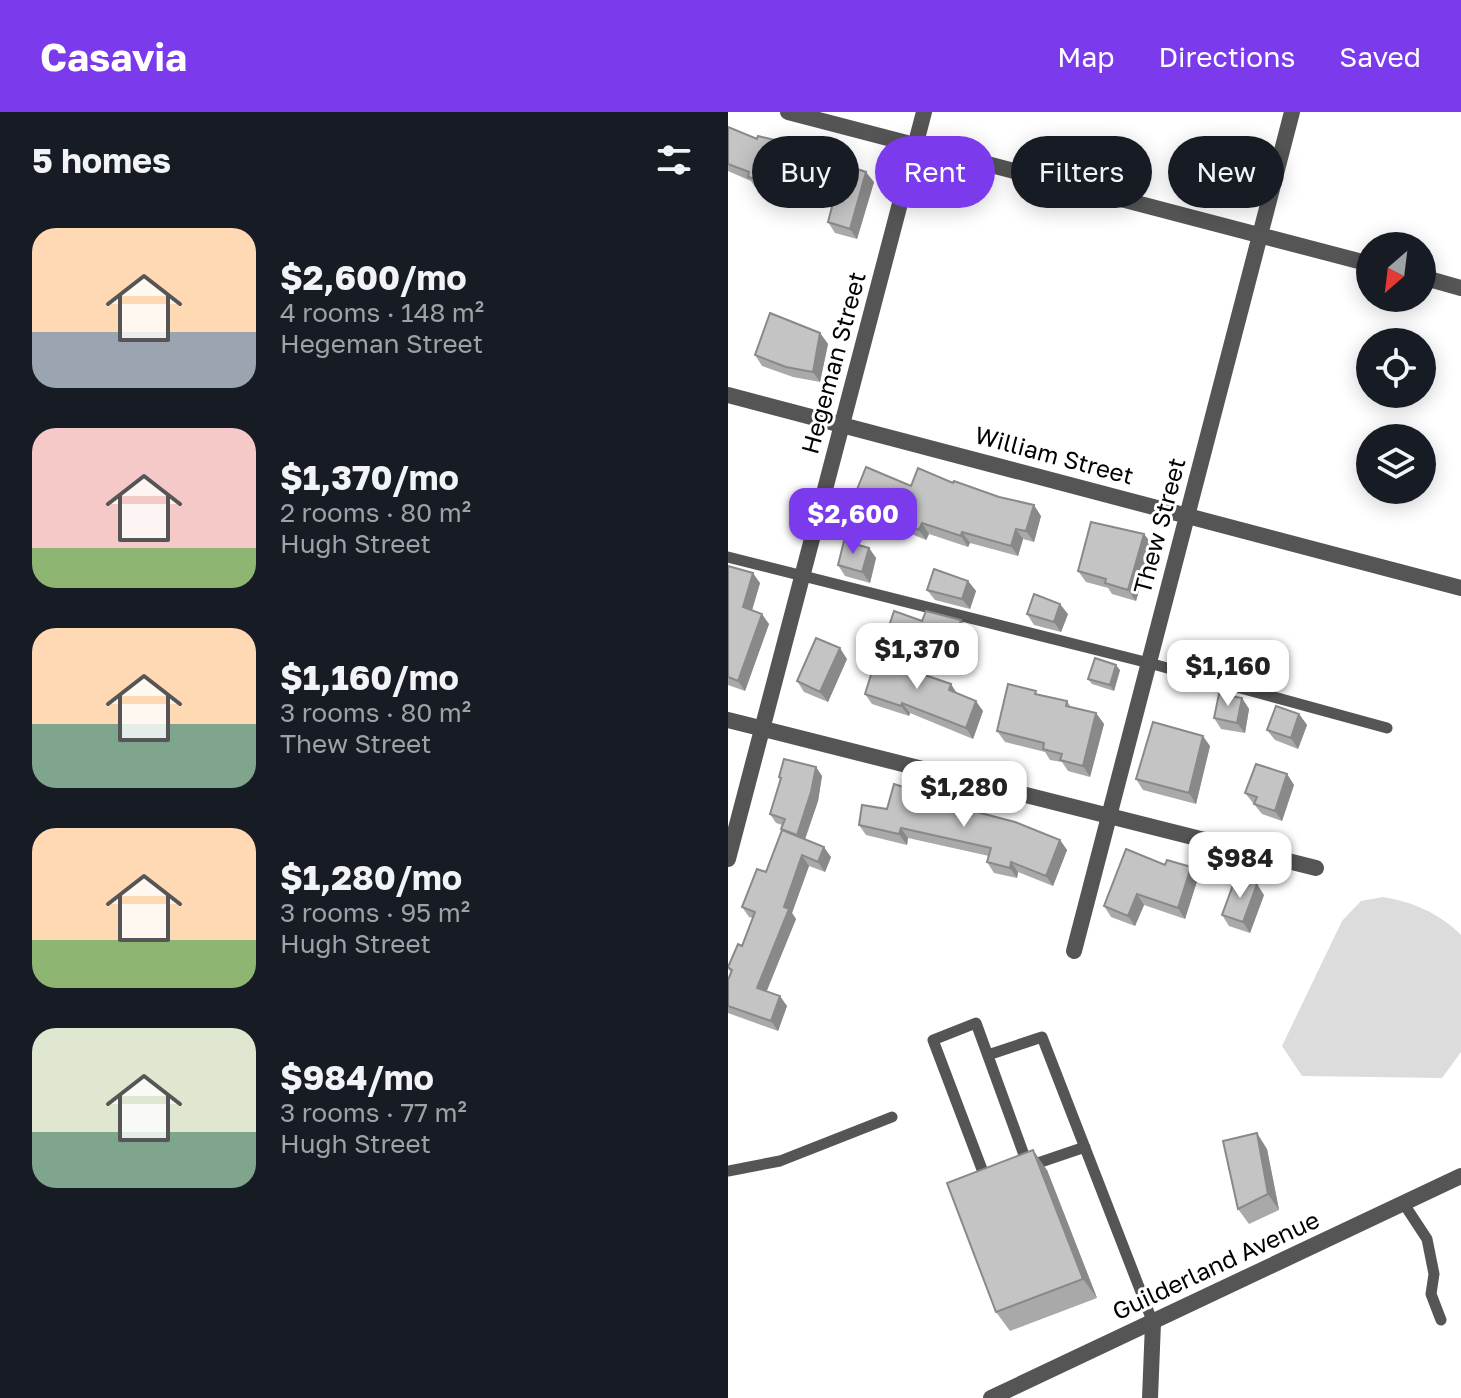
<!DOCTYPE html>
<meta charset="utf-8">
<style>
:root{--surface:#171b24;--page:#20242c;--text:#f1f3f6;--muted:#9ea1a6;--accent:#7c3aed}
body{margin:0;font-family:"Golos Text",sans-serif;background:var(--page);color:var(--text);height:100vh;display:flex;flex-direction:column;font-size:30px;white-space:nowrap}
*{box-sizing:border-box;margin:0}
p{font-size:26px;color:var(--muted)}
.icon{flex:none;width:44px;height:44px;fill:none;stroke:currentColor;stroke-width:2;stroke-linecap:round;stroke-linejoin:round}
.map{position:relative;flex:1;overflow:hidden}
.panel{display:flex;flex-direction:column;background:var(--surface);width:728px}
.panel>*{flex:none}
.top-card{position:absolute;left:24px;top:24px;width:588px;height:72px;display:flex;gap:16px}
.needle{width:52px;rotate:208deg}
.buttons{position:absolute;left:628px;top:120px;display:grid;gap:16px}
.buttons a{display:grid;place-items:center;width:80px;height:80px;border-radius:50%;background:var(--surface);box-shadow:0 4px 20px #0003;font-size:40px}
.price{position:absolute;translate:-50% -68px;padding:0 18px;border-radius:16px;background:#fff;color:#222;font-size:26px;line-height:52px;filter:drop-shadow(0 2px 4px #0008)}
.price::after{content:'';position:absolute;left:50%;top:48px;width:24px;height:18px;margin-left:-12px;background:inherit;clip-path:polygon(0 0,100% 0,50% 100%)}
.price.selected{background:var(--accent);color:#fff}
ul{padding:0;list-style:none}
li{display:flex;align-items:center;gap:24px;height:200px;padding:0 32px}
li span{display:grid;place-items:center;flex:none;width:224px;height:160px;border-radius:24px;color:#555}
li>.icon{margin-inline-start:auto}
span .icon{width:96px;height:96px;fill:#fffc;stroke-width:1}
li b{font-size:34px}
h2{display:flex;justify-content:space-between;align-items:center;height:96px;padding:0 32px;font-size:34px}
.tag{padding:0 28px;border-radius:36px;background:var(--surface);box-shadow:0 4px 20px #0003;font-size:28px;line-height:72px}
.tag.selected{background:var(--accent);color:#fff}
header{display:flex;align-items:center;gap:48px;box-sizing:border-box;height:112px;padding:0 40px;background:var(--accent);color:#fff}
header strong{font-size:38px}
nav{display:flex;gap:44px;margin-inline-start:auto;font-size:28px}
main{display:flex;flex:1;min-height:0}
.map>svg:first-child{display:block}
</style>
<header>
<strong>Casavia</strong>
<nav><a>Map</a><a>Directions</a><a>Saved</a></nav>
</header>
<main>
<section class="panel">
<h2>5 homes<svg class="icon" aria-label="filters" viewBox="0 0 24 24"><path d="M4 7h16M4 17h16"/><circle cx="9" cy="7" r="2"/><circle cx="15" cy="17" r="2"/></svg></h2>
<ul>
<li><span style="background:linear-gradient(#ffd9b3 65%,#9aa5b1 0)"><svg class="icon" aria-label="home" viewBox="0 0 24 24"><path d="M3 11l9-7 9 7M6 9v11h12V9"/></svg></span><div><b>$2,600/mo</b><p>4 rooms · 148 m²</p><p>Hegeman Street</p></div></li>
<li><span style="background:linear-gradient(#f6c9c9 75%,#8fb573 0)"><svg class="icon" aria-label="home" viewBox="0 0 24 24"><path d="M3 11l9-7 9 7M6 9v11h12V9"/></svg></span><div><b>$1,370/mo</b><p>2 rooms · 80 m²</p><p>Hugh Street</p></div></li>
<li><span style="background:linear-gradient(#ffd9b3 60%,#7fa58c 0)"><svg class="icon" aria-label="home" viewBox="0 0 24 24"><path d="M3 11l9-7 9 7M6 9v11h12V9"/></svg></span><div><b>$1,160/mo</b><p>3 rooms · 80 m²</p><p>Thew Street</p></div></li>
<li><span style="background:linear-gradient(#ffd9b3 70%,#8fb573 0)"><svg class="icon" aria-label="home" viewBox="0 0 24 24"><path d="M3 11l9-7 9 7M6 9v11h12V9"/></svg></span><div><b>$1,280/mo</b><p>3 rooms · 95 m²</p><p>Hugh Street</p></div></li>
<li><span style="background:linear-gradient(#dfe7d0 65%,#7fa58c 0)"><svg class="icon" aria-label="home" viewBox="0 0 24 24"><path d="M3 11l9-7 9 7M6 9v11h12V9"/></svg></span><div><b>$984/mo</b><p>3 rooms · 77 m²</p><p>Hugh Street</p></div></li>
</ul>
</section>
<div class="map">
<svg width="733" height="1286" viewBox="0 0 733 1286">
<rect width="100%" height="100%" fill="#fff"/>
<!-- green -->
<path fill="#dcdcdc" d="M655,785C685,790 711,801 733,823V940L714,966L574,964L554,934L614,809L633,789Z"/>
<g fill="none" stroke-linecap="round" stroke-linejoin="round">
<!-- service -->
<path stroke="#555" stroke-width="11" d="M0,445L421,551L659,616
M260,943L314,925L425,1211
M301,1054L357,1035
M0,1059L52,1049L164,1005
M258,1068L205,928L248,911L300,1054
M676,1092L699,1127L706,1162L703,1182L713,1208"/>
<!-- minor -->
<path stroke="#555" stroke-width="16" d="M60,0L642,152
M694,165L733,176
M0,283L733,476
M0,608L588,756
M0,747L196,0
M346,839L564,0
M422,1286L425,1211"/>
<!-- tertiary -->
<path stroke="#555" stroke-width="16" d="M263,1286L733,1064"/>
</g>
<!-- wall -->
<path fill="#a9a9a9" d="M0,15L59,40L49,81L27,75L23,69L0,59Z
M110,44L116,53L146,70L129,127L107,121L100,110L104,93L81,84L73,74Z
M92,221L100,232L92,270L65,265L34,254L27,243Z
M225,371L313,404L306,430L295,427L290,444L242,431L240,435L201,422L198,428L160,412L158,418L130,406L122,395L183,374Z
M424,432L408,489L384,482L380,476L358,470L350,459Z
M141,436L148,446L142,471L117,464L110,453Z
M0,454L32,471L24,498L41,512L17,579L0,573Z
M240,469L248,479L242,497L207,488L199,478Z
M299,502H340L333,520L306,513Z
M194,509L237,513L236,516L242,518L245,523L240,544L164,522L160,517Z
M119,547L100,590L76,580L69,569Z
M181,555L180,558L230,582L255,599L245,627L182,601L181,604L144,592L137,582Z
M392,558L386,579L364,572L360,567Z
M311,583L339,589L343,595L368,601L376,612L362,665L340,659L334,650L322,648L317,640L277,630L269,619Z
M514,586L521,597L517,621L493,617L486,606Z
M571,602L579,613L570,637L547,628L539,618Z
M482,634L468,692L415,678L408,667Z
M88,655L94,664L90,689L77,728L103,745L97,760L81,754L64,801L68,807L38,879L59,894L50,919L0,901V868L3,860L0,857L14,834L25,806L21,805L14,795L38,760L54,718V713L48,711L42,702L52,668L51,665Z
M559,662L566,673L554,709L534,702L517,681Z
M189,683L227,692L230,695L332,728L339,738L325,774L290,760L289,766L266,761L259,750L261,744L180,726L179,733L138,723L131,713L159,697Z
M398,737L470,766L457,807L416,793L407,814L383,805L376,794Z
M536,783L522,821L501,814L494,803Z
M539,1037L551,1098L521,1112L510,1097Z
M319,1058L369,1186L282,1219L268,1200Z"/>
<!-- shaded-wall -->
<path fill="#898989" d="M51,29L59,40L49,81L42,70Z
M110,44L117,55L108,50Z
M138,60L146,70L129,127L122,117Z
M92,221L100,232L92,270L85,260Z
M306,393L313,404L306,430L298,419Z
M153,402L160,412L158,418L151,407Z
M194,411L201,422L198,428L191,418Z
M288,417L295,427L290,444L283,434Z
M234,420L242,431L240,435L233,424Z
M416,422L424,432L408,489L400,478Z
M141,436L148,446L142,471L134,460Z
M25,461L32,471L22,505L15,495Z
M240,469L248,479L242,497L234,487Z
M332,492L340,502L333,520L326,510Z
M34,502L41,512L17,579L10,569Z
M233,508L237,513L234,520L231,515Z
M242,518L245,523L240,544L236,539Z
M112,536L119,547L100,590L92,580Z
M174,545L181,555L178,565L170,554Z
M388,553L392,558L386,579L382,573Z
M223,572L230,583L221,578Z
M514,586L521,597L517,621L509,611Z
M248,589L255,599L245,627L238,616Z
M174,591L182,601L181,604L173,594Z
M368,601L376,612L362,665L355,654Z
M571,602L579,613L570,637L563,626Z
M475,624L482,634L468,692L461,681Z
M88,655L94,664L90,689L75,732L69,723Z
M559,662L566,673L554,709L547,699Z
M173,716L180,726L179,733L171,722Z
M332,728L339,738L325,774L318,764Z
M96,735L103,745L97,760L90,750Z
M74,743L81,754L64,801L68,807L36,886L29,876Z
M283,750L290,760L289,766L282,756Z
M463,755L470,766L457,807L450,796Z
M529,772L536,783L522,821L515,810Z
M409,782L416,793L407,814L400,804Z
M52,884L59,894L50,919L43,909Z
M529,1021L539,1037L551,1098L540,1082Z
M305,1038L319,1058L369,1186L355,1167Z"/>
<!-- building -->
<path fill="#c4c4c4" stroke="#898989" stroke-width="2" d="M0,15L29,27L30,24L51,29L42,70L20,65L21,60L0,52Z
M88,36L110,44L108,50L138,60L122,117L100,110L106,87L73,74Z
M42,201L92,221L85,260L58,255L27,243Z
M138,355L183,374L190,356L225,371L226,369L271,385L306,393L298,419L288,417L283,434L234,420L233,424L194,411L191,418L153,402L151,407L122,395Z
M363,410L416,422L400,478L377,471L378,467L350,459Z
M116,429L141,436L134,460L110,453Z
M0,454L25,461L15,495L34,502L10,569L0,565Z
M206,457L240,469L234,487L199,478Z
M306,482L332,492L326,510L299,502Z
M166,499L194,509L198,499L233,508L231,515L242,518L236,539L160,517Z
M88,526L112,536L92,580L69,569Z
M151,537L174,545L170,554L223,572L221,578L248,589L238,616L174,591L173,594L137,582Z
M367,546L388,553L382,573L360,567Z
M280,572L308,579L307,582L339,589L338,594L368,601L355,654L332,648L334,642L315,637L316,631L269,619Z
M491,582L514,586L509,611L486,606Z
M548,594L571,602L563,626L539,618Z
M425,610L475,624L461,681L408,667Z
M56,647L88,655L83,680L69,723L53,717L57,707L42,702L53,666L51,665Z
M528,652L559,662L547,699L526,692L529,685L517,681Z
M166,672L185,678L183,682L227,692L226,694L287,710L332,728L318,764L283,750L282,756L259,750L263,736L173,716L171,722L131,713L134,693L159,697Z
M54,718L96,735L90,750L74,743L56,795L61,797L29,876L52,884L43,909L0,894V868L4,858L0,855L10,832L14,834L27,800L14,795L29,757L38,760Z
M398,737L437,753L439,748L463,755L450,796L409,782L400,804L376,794Z
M508,765L529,772L515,810L494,803Z
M529,1021L540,1082L510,1097L495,1029Z
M305,1038L355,1167L268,1200L219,1071Z"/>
<g text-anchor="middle" stroke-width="6" stroke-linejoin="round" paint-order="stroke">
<!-- street labels -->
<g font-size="24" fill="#000" stroke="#fff">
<text transform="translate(106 251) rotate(-75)" y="8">Hegeman Street</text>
<text transform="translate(326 344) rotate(15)" y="8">William Street</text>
<text transform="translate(432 414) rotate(-75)" y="8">Thew Street</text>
<text transform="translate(488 1154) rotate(-25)" y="8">Guilderland Avenue</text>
</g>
</g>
</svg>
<div class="buttons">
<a><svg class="needle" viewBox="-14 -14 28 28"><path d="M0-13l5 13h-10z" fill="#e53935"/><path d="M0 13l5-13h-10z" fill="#9ea1a6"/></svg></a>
<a><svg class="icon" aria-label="locate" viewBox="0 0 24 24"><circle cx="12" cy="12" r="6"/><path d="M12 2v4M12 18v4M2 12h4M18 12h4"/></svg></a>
<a><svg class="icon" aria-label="layers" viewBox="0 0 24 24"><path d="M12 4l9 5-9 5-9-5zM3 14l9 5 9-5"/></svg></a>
</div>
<b class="price selected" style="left:125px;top:444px">$2,600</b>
<b class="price" style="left:189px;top:579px">$1,370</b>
<b class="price" style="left:500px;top:596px">$1,160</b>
<b class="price" style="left:236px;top:717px">$1,280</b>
<b class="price" style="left:512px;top:788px">$984</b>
<div class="top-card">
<a class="tag">Buy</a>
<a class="tag selected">Rent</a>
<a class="tag">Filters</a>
<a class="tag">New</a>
</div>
</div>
</main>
